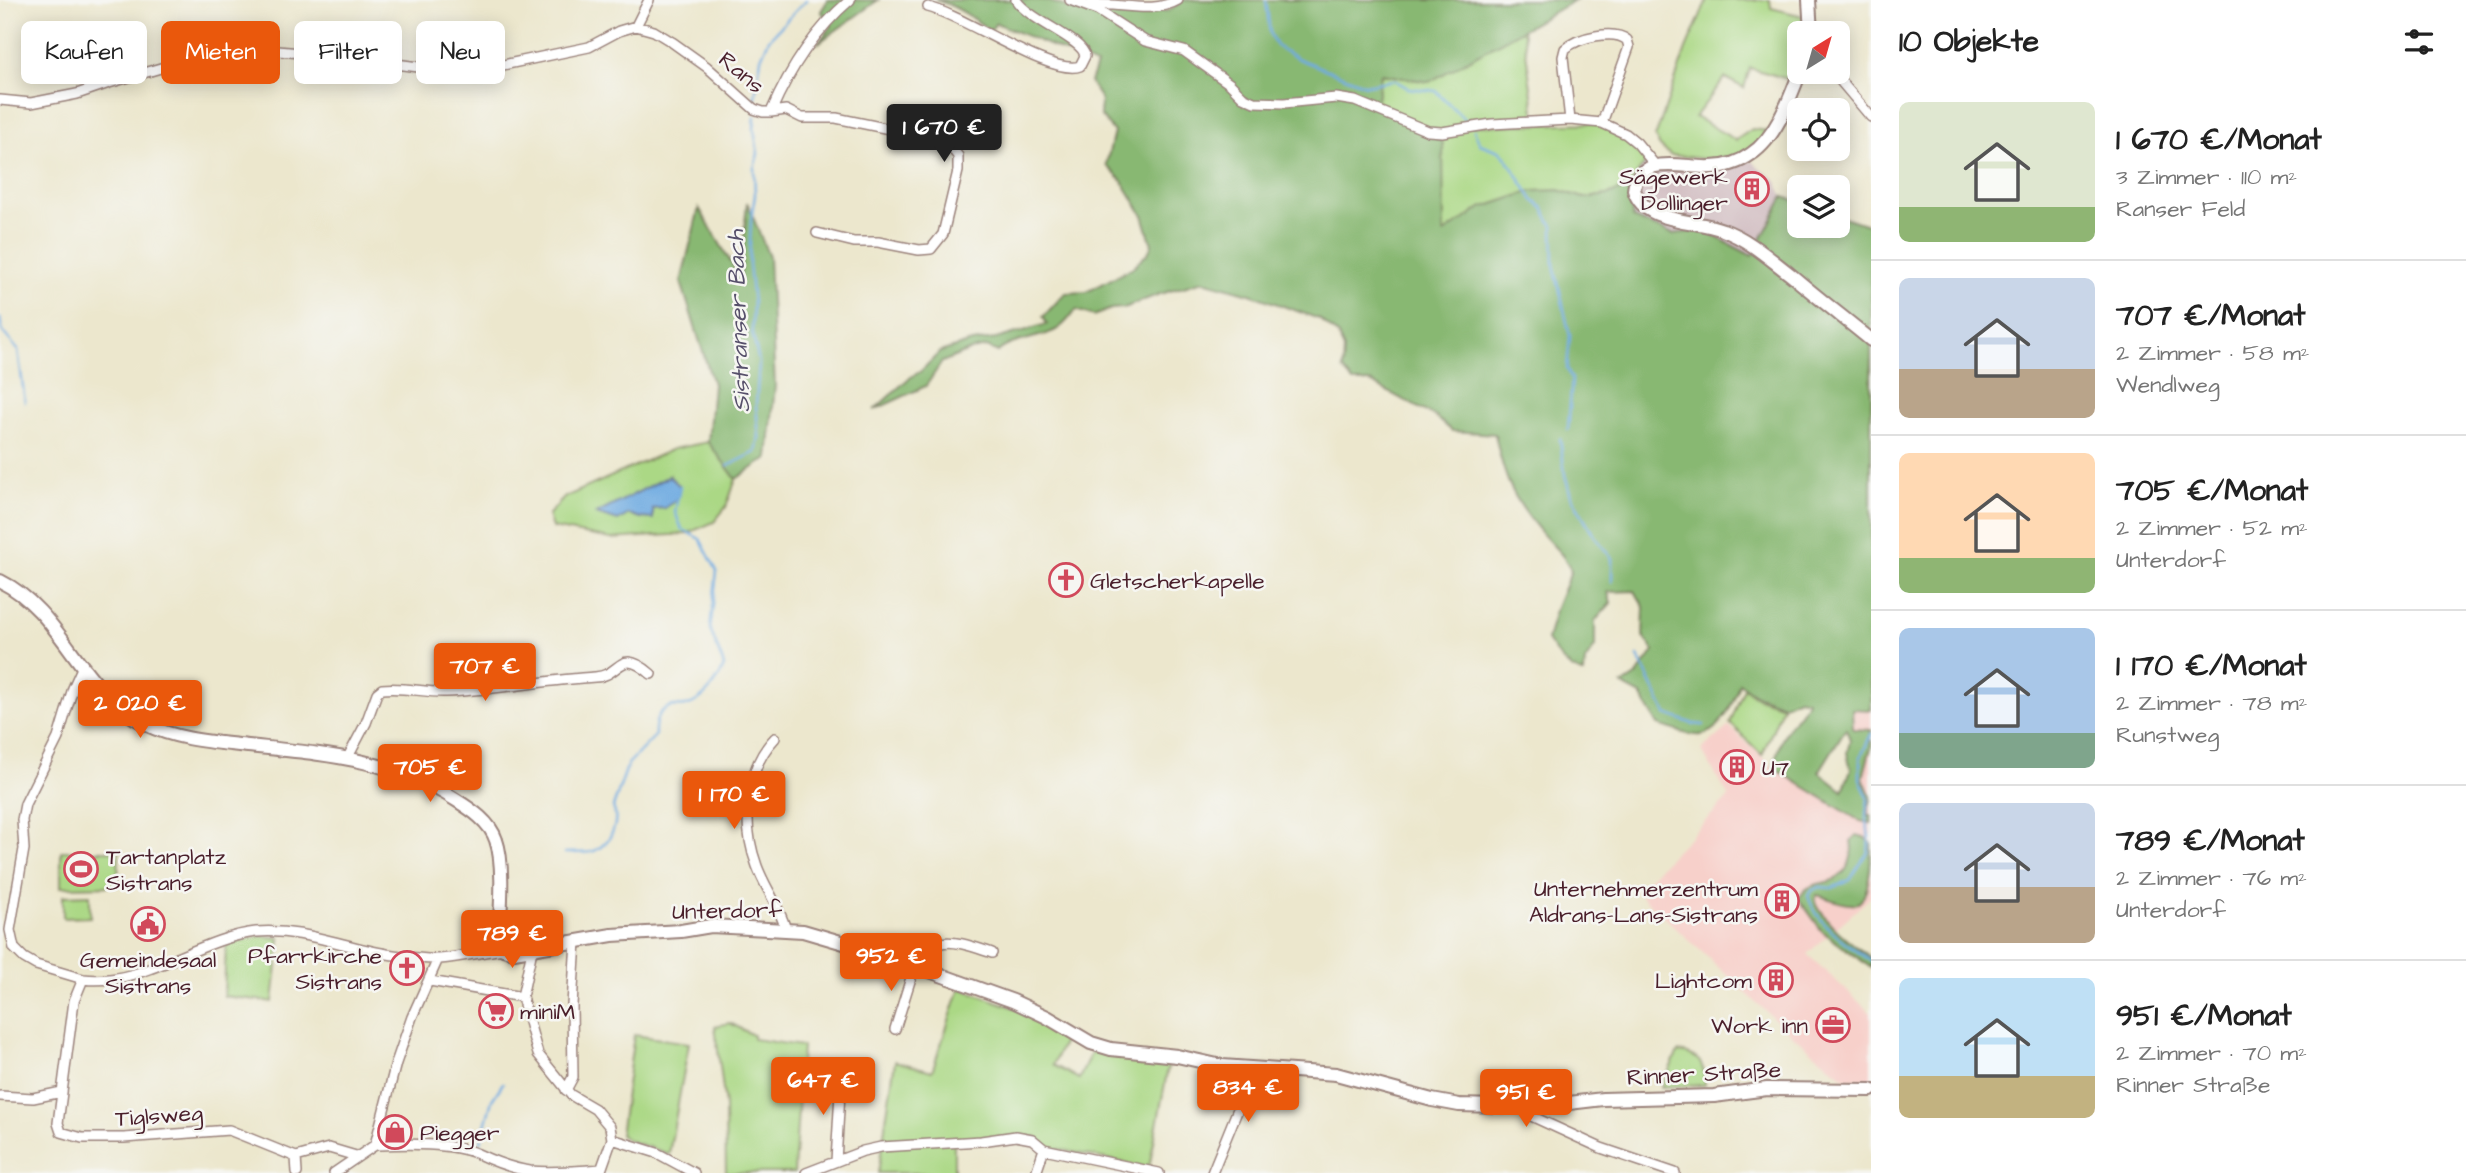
<!DOCTYPE html>
<html lang="de">
<meta charset="utf-8">
<style>
:root{--surface:#fff;--page:#f6f6f6;--text:#222;--muted:#767676;--line:#e0e0e0;--accent:#ea580c}
body{margin:0;font-family:"Architects Daughter",sans-serif;background:var(--page);color:var(--text);height:100vh;display:flex;flex-direction:column;font-size:26px;white-space:nowrap}
*{box-sizing:border-box;margin:0}
p{font-size:23px;color:var(--muted)}
.icon{flex:none;width:38px;height:38px;fill:none;stroke:currentColor;stroke-width:2;stroke-linecap:round;stroke-linejoin:round}
.map{position:relative;flex:1;overflow:hidden}
.panel{display:flex;flex-direction:column;background:var(--surface);width:595px}
.panel>*{flex:none}
.top-card{position:absolute;left:21px;top:21px;width:665px;height:63px;display:flex;gap:14px}
.needle{width:46px;rotate:37deg}
.fabs{position:absolute;left:1787px;top:21px;display:grid;gap:14px}
.fabs a{display:grid;place-items:center;width:63px;height:63px;border-radius:10px;background:var(--surface);box-shadow:0 4px 18px #0003;font-size:35px}
.price{position:absolute;translate:-50% -60px;padding:0 16px;border-radius:7px;background:var(--accent);color:#fff;font-size:23px;line-height:46px;filter:drop-shadow(0 2px 4px #0008)}
.price::after{content:'';position:absolute;left:50%;top:42px;width:21px;height:16px;margin-left:-10px;background:inherit;clip-path:polygon(0 0,100% 0,50% 100%)}
.price.selected{background:#222;color:#fff}
ul{padding:0;list-style:none}
li{display:flex;align-items:center;gap:21px;height:175px;padding:0 28px}
li+li{border-top:2px solid var(--line)}
li span{display:grid;place-items:center;flex:none;width:196px;height:140px;border-radius:10px;color:#555}
li>.icon{margin-inline-start:auto}
span .icon{width:84px;height:84px;fill:#fffc;stroke-width:1}
li b{font-size:30px}
h2{display:flex;justify-content:space-between;align-items:center;height:84px;padding:0 28px;font-size:30px}
.tag{padding:0 24px;border-radius:10px;background:var(--surface);box-shadow:0 4px 18px #0003;font-size:24px;line-height:63px}
.tag.selected{background:var(--accent);color:#fff}
main{display:flex;flex:1;min-height:0}
.map>svg:first-child{display:block}
</style>
<main>
<div class="map">
<svg width="1871" height="1173" viewBox="0 0 1871 1173">
<rect width="100%" height="100%" fill="#f6f6f2"/>
<filter id="ink" filterUnits="userSpaceOnUse"><feTurbulence type="fractalNoise" baseFrequency=".0143" numOctaves="2"/><feDisplacementMap in="SourceGraphic" scale="14" xChannelSelector="R" yChannelSelector="G"/><feConvolveMatrix kernelMatrix="1 2 1 2 8 2 1 2 1" color-interpolation-filters="sRGB"/></filter>
<filter id="wash" filterUnits="userSpaceOnUse"><feTurbulence type="fractalNoise" baseFrequency=".00686" numOctaves="4" result="noise"/><feDisplacementMap in="SourceGraphic" scale="28" xChannelSelector="R" yChannelSelector="G"/><feGaussianBlur stdDeviation="1.57" result="paint"/><feColorMatrix in="noise" values="0 0 0 0 0 0 0 0 0 0 0 0 0 0 0 0 0 1.4 0 .05"/><feComposite in="paint" operator="in"/></filter>
<g filter="url(#wash)">
<rect width="100%" height="100%" fill="#ece7cd"/>
<!-- built -->
<path fill="#f7d0ca" d="M1852,708L1871,710V897L1807,954L1871,1013V1080L1846,1079L1785,1029L1636,891L1729,797L1701,750L1729,726L1774,768L1860,821Z"/>
<!-- industrial -->
<path fill="#d2bec2" d="M1751,161L1777,181L1784,197L1752,256L1703,230L1673,234L1633,217L1628,187L1646,162L1704,169Z"/>
<!-- green -->
<path fill="#abd885" stroke="#7a7c58" stroke-width="2" fill-rule="evenodd" d="M1707,0H1770L1771,8L1807,17L1805,33H1799V60L1791,80L1750,68L1744,88L1725,78L1695,117L1736,140L1752,129L1775,132L1744,154L1713,160L1670,155L1660,146L1655,138L1686,49Z
M1523,29L1535,118L1470,122L1469,125L1473,126L1602,123L1636,146L1646,162L1628,187L1608,195L1584,198L1559,190L1481,208L1443,234L1376,105L1381,74L1429,82Z
M708,442L736,479L726,507L714,522L686,534L611,539L552,528L548,515L565,497L673,449ZM669,476L653,509L640,518L629,514L648,489Z
M1744,688L1758,698L1783,706L1762,755L1730,723Z
M61,851H119L118,886L61,887Z
M90,895V917L63,918V896Z
M261,936L280,938L273,1002L224,996L226,944Z
M960,988L1026,1012L1066,1036L1053,1065L1079,1079L1090,1055L1094,1050L1112,1056L1169,1062L1149,1168L1049,1147L1036,1137L954,1139V1173H878L895,1061L932,1071Z
M730,1023L753,1035V1039L802,1046L794,1173H726L725,1106L715,1026Z
M634,1035L689,1043L669,1154L630,1141L620,1135Z
M1678,1052C1699,1054 1705,1064 1705,1085L1661,1087Z"/>
<!-- forest -->
<path fill="#88b872" stroke="#696c4e" stroke-width="2" fill-rule="evenodd" d="M828,0H878L817,44L832,26L821,11Z
M935,0H1045L1080,11H1168L1184,0H1575L1429,82L1381,74L1376,105L1428,131L1443,143L1444,233L1481,208L1532,191L1559,190L1584,198L1608,195L1628,187L1633,218L1673,234L1703,230L1752,256L1784,197L1799,202V226H1838V215L1871,226V710L1852,709L1853,729L1871,730V747L1863,778L1871,797L1867,815H1871V823L1860,821L1774,768C1776,753 1782,736 1791,724C1798,715 1804,711 1807,700L1799,698L1784,705L1758,696L1739,683C1734,701 1722,731 1701,735C1689,737 1670,728 1658,725L1641,695L1622,685L1637,675L1654,651L1643,635L1644,607L1635,591L1608,592L1611,603L1595,621V647L1585,661L1584,674C1566,668 1557,655 1547,640L1555,610L1571,571C1564,553 1553,547 1541,532C1512,498 1504,478 1495,434L1452,431L1436,417L1370,382H1353L1343,369L1344,349L1337,334L1319,319L1250,294L1203,281L1157,295L1124,308L1111,309L1094,316L1076,310C1070,317 1064,326 1056,330C1041,338 1008,341 998,352L987,347L971,350L942,362L926,386L874,410L908,379L921,371L940,352L972,342L996,339L1047,324L1043,317L1065,293L1087,292L1132,268L1148,253L1152,245L1143,215L1122,181L1106,165L1114,132L1100,115L1101,99L1090,82L1096,65L996,23L990,31C974,18 956,5 935,0ZM1846,728L1850,740L1847,753L1851,769L1843,791L1819,772Z
M747,202L769,257L775,386L768,458L736,479L708,442L713,384L681,282L699,208L740,278Z
M1856,835L1864,837L1871,843C1871,858 1871,900 1855,904C1844,906 1829,898 1817,895L1815,900C1827,926 1848,940 1871,958V968L1822,931L1799,899C1806,883 1820,885 1833,880C1849,874 1854,855 1851,841Z"/>
<!-- water -->
<path fill="#70abe1" stroke="#5d6586" stroke-width="2" d="M669,476L680,486L678,499L665,508L653,509V519L640,518L629,514L618,521L596,514Z"/>
<g fill="none" stroke-linecap="round" stroke-linejoin="round">
<!-- stream -->
<path stroke="#70abe1" stroke-width="2.5" d="M1266,0L1270,34L1276,46L1299,59L1366,85L1394,80L1408,88L1436,91L1469,124
M754,103L761,58L769,39L806,0
M1474,130L1480,144L1499,151L1508,160L1533,200L1543,208L1553,226L1554,265L1570,336L1567,369L1572,379L1568,430
M0,318L2,331L18,350L25,402
M1560,439L1565,475L1571,496L1594,535L1612,559V582
M728,466L756,452L759,437L756,406L759,362L752,332L753,303L749,264L751,220L755,195L754,168L758,154L754,129L755,117
M1638,656L1666,714L1693,724L1704,725
M1871,734L1860,759V779L1868,798L1866,814L1869,840L1868,852L1850,880L1832,888L1819,887L1811,891L1808,896C1817,925 1847,944 1871,961
M565,853C573,852 588,854 594,851C611,843 620,823 613,807L628,764L655,736C654,722 658,708 674,706C674,706 684,707 685,706C703,702 718,682 724,666L710,629L717,571L700,539L682,529L675,512L680,486
M481,1141L492,1100L503,1083"/>
</g>
</g>
<g filter="url(#ink)">
<g fill="none" stroke-linecap="round" stroke-linejoin="round">
<!-- street casing -->
<g stroke="#9b837c" stroke-width="12">
<path id="street" d="M1070,0L1097,10L1145,41L1184,51L1230,84L1243,97L1254,102L1284,103L1336,98L1355,101L1428,131L1442,132L1492,124L1570,120L1602,123L1626,134L1637,143L1655,165
M1086,6C1116,0 1150,16 1178,0
M928,7C963,15 1052,77 1080,66L1085,56C1083,39 1030,21 1016,0
M636,26L649,0
M1833,72L1871,117
M0,100L31,103L77,94L109,83L209,54L243,48L336,56L441,70L489,68L589,47L619,31L636,26L654,31L672,42L707,67L754,109L763,112H771C789,70 815,30 850,0
M771,112L786,110L802,118H836L919,135L948,144L958,156V171L943,234L931,249L919,250L878,242H854L817,233
M1570,120L1563,57L1565,49C1578,37 1614,29 1627,40L1629,47L1602,123
M82,668L73,688L58,738L25,804L22,820L24,849L10,930L14,948L24,958L36,965L83,979
M775,738C744,770 742,826 757,866C765,888 780,907 786,930
M348,757L366,723L377,693L382,689C402,686 425,693 446,692C496,690 545,680 595,677C622,676 618,646 651,674
M885,955L891,950C920,959 918,948 941,943C957,940 976,948 992,953
M430,981L522,997L538,1054L571,1095L595,1109L610,1127L612,1139L600,1173
M522,997L532,950
M895,1029L915,965
M566,1090L573,1077L572,1005L576,941
M0,1096L33,1098L62,1092
M1522,1106L1529,1115L1601,1148L1675,1173
M612,1139L657,1153L694,1173
M375,1145C404,1144 451,1142 478,1154C495,1162 510,1168 530,1171C553,1173 577,1171 601,1169
M375,1145L396,1063L412,1017L438,959
M356,1156L329,1148L296,1157L229,1130L124,1138H82L61,1132L58,1123L74,1001L83,979C142,987 199,938 256,932C302,928 343,947 387,954C403,956 423,960 440,959C461,957 482,952 503,949
M296,1157L297,1173
M836,1161L841,1076
M334,1173L375,1145
M806,1173L863,1151L881,1147L981,1141L1016,1136L1032,1139L1044,1149L1159,1173
M1036,1173L1044,1149
M1212,1173L1240,1104L1257,1086L1267,1068"/>
</g>
<!-- secondary casing -->
<g stroke="#9b837c" stroke-width="16">
<path id="secondary" d="M1809,0L1811,33
M1800,72C1790,98 1776,138 1751,154C1740,162 1725,167 1711,167C1686,169 1638,152 1634,190C1644,224 1695,219 1723,230C1748,239 1770,259 1791,275C1817,297 1844,318 1871,340
M0,581C63,612 79,690 145,724C177,740 213,742 248,746C323,754 391,758 456,800C472,810 490,822 496,840C505,865 500,914 499,941L503,949L514,952L612,935L681,931L711,926L803,931L885,955L1013,1001L1047,1017L1091,1043L1111,1049L1177,1056L1222,1066L1336,1074L1432,1100L1459,1105L1535,1107L1603,1099L1714,1096L1767,1089L1871,1090"/>
</g>
<!-- street -->
<use href="#street" stroke="#fff" stroke-width="9"/>
<!-- secondary -->
<use href="#secondary" stroke="#fff" stroke-width="12"/>
</g>
</g>
<!-- icons -->
<defs>
<g id="building-ring" transform="scale(1.75)"><circle r="9.5" fill="#f6f6f2" stroke="#d1495b" stroke-width="1.5"/><path d="M-4-6H4V6H1V3H-1V6H-4ZM-2.5-4.3h1.7v1.8h-1.7ZM.8-4.3h1.7v1.8H.8ZM-2.5-1h1.7V.8h-1.7ZM.8-1h1.7V.8H.8Z" fill="#d1495b"/></g>
<g id="church-ring" transform="scale(1.75)"><circle r="9.5" fill="#f6f6f2" stroke="#d1495b" stroke-width="1.5"/><path d="M-1.2-6h2.4v3.5h3.3v2.4h-3.3V6h-2.4V-.1h-3.3v-2.4h3.3Z" fill="#d1495b"/></g>
<g id="stadium-ring" transform="scale(1.75)"><circle r="9.5" fill="#f6f6f2" stroke="#d1495b" stroke-width="1.5"/><path d="M0-5a6.5 5 0 1 0 0 10a6.5 5 0 1 0 0-10ZM-3.5-1.8h7v3.6h-7Z" fill="#d1495b"/></g>
<g id="civic-ring" transform="scale(1.75)"><circle r="9.5" fill="#f6f6f2" stroke="#d1495b" stroke-width="1.5"/><path d="M-.6-6.5H3V-4.5H.6V-3L4-1V1h2V6H-6V1h2V-1L-.6-3ZM-1.2 2.5V6h2.4V2.5Z" fill="#d1495b"/></g>
<g id="supermarket-ring" transform="scale(1.75)"><circle r="9.5" fill="#f6f6f2" stroke="#d1495b" stroke-width="1.5"/><path d="M-6-5.5h2.5l.6 2H6L4.5 2H-2.5L-4.4-4H-6ZM-1.5 3.2a1.3 1.3 0 1 0 .1 0ZM3 3.2a1.3 1.3 0 1 0 .1 0Z" fill="#d1495b"/></g>
<g id="office-ring" transform="scale(1.75)"><circle r="9.5" fill="#f6f6f2" stroke="#d1495b" stroke-width="1.5"/><path d="M-6-3h4V-5.5h4V-3h4V5H-6ZM-1-4.5V-3h2v-1.5ZM-6 0V1H6V0Z" fill="#d1495b"/></g>
<g id="shop-ring" transform="scale(1.75)"><circle r="9.5" fill="#f6f6f2" stroke="#d1495b" stroke-width="1.5"/><path d="M-5-2.5h2.3a2.7 3.5 0 0 1 5.4 0H5L5.5 6h-11ZM-1.5-2.5h3a1.5 2.3 0 0 0-3 0Z" fill="#d1495b"/></g>
</defs>
<g fill-rule="evenodd">
<use href="#building-ring" x="1752" y="189"/>
<use href="#church-ring" x="1066" y="580"/>
<use href="#building-ring" x="1737" y="767"/>
<use href="#stadium-ring" x="81" y="869"/>
<use href="#building-ring" x="1782" y="901"/>
<use href="#civic-ring" x="148" y="924"/>
<use href="#church-ring" x="407" y="968"/>
<use href="#building-ring" x="1776" y="980"/>
<use href="#supermarket-ring" x="496" y="1011"/>
<use href="#office-ring" x="1833" y="1025"/>
<use href="#shop-ring" x="395" y="1132"/>
</g>
<g text-anchor="middle" stroke-width="5" stroke-linejoin="round" paint-order="stroke">
<!-- street labels -->
<g font-size="23" fill="#4a1f2b" stroke="#f6f6f2">
<text transform="translate(742 72) rotate(40)" y="8">Rans</text>
<text transform="translate(727 910) rotate(-1)" y="8">Unterdorf</text>
<text transform="translate(1704 1073) rotate(-3)" y="8">Rinner Straße</text>
<text transform="translate(159 1115) rotate(-4)" y="8">Tiglsweg</text>
</g>
<!-- poi labels -->
<g font-size="23" fill="#4a1f2b" stroke="#f6f6f2" text-anchor="end">
<text x="1728" y="184">Sägewerk<tspan x="1728" dy="26">Dollinger</tspan></text>
<text x="1090" y="588" text-anchor="start">Gletscherkapelle</text>
<text x="1762" y="775" text-anchor="start">U7</text>
<text x="106" y="864" text-anchor="start">Tartanplatz<tspan x="106" dy="26">Sistrans</tspan></text>
<text x="1758" y="896">Unternehmerzentrum<tspan x="1758" dy="26">Aldrans-Lans-Sistrans</tspan></text>
<text x="382" y="963">Pfarrkirche<tspan x="382" dy="26">Sistrans</tspan></text>
<text x="148" y="967" text-anchor="middle">Gemeindesaal<tspan x="148" dy="26">Sistrans</tspan></text>
<text x="1752" y="988">Lightcom</text>
<text x="520" y="1019" text-anchor="start">miniM</text>
<text x="1808" y="1033">Work inn</text>
<text x="420" y="1140" text-anchor="start">Piegger</text>
</g>
<!-- water labels -->
<g font-size="24" font-style="italic" fill="#57506b" stroke="#f6f6f2">
<text transform="translate(738 321) rotate(-92)" y="8">Sistranser Bach</text>
</g>
</g>
</svg>
<div class="fabs">
<a><svg class="needle" viewBox="-14 -14 28 28"><path d="M0-13l5 13h-10z" fill="#e53935"/><path d="M0 13l5-13h-10z" fill="#767676"/></svg></a>
<a><svg class="icon" aria-label="locate" viewBox="0 0 24 24"><circle cx="12" cy="12" r="6"/><path d="M12 2v4M12 18v4M2 12h4M18 12h4"/></svg></a>
<a><svg class="icon" aria-label="layers" viewBox="0 0 24 24"><path d="M12 4l9 5-9 5-9-5zM3 14l9 5 9-5"/></svg></a>
</div>
<b class="price selected" style="left:944px;top:164px">1 670 €</b>
<b class="price" style="left:485px;top:703px">707 €</b>
<b class="price" style="left:140px;top:740px">2 020 €</b>
<b class="price" style="left:430px;top:804px">705 €</b>
<b class="price" style="left:734px;top:831px">1 170 €</b>
<b class="price" style="left:512px;top:970px">789 €</b>
<b class="price" style="left:891px;top:993px">952 €</b>
<b class="price" style="left:823px;top:1117px">647 €</b>
<b class="price" style="left:1248px;top:1124px">834 €</b>
<b class="price" style="left:1526px;top:1129px">951 €</b>
<div class="top-card">
<a class="tag">Kaufen</a>
<a class="tag selected">Mieten</a>
<a class="tag">Filter</a>
<a class="tag">Neu</a>
</div>
</div>
<section class="panel">
<h2>10 Objekte<svg class="icon" aria-label="filters" viewBox="0 0 24 24"><path d="M4 7h16M4 17h16"/><circle cx="9" cy="7" r="2"/><circle cx="15" cy="17" r="2"/></svg></h2>
<ul>
<li><span style="background:linear-gradient(#dfe7d0 75%,#8fb573 0)"><svg class="icon" aria-label="home" viewBox="0 0 24 24"><path d="M3 11l9-7 9 7M6 9v11h12V9"/></svg></span><div><b>1 670 €/Monat</b><p>3 Zimmer · 110 m²</p><p>Ranser Feld</p></div></li>
<li><span style="background:linear-gradient(#c9d6e8 65%,#b9a48a 0)"><svg class="icon" aria-label="home" viewBox="0 0 24 24"><path d="M3 11l9-7 9 7M6 9v11h12V9"/></svg></span><div><b>707 €/Monat</b><p>2 Zimmer · 58 m²</p><p>Wendlweg</p></div></li>
<li><span style="background:linear-gradient(#ffd9b3 75%,#8fb573 0)"><svg class="icon" aria-label="home" viewBox="0 0 24 24"><path d="M3 11l9-7 9 7M6 9v11h12V9"/></svg></span><div><b>705 €/Monat</b><p>2 Zimmer · 52 m²</p><p>Unterdorf</p></div></li>
<li><span style="background:linear-gradient(#a9c7e8 75%,#7fa58c 0)"><svg class="icon" aria-label="home" viewBox="0 0 24 24"><path d="M3 11l9-7 9 7M6 9v11h12V9"/></svg></span><div><b>1 170 €/Monat</b><p>2 Zimmer · 78 m²</p><p>Runstweg</p></div></li>
<li><span style="background:linear-gradient(#c9d6e8 60%,#b9a48a 0)"><svg class="icon" aria-label="home" viewBox="0 0 24 24"><path d="M3 11l9-7 9 7M6 9v11h12V9"/></svg></span><div><b>789 €/Monat</b><p>2 Zimmer · 76 m²</p><p>Unterdorf</p></div></li>
<li><span style="background:linear-gradient(#bfe0f5 70%,#c2b280 0)"><svg class="icon" aria-label="home" viewBox="0 0 24 24"><path d="M3 11l9-7 9 7M6 9v11h12V9"/></svg></span><div><b>951 €/Monat</b><p>2 Zimmer · 70 m²</p><p>Rinner Straße</p></div></li>
</ul>
</section>
</main>
